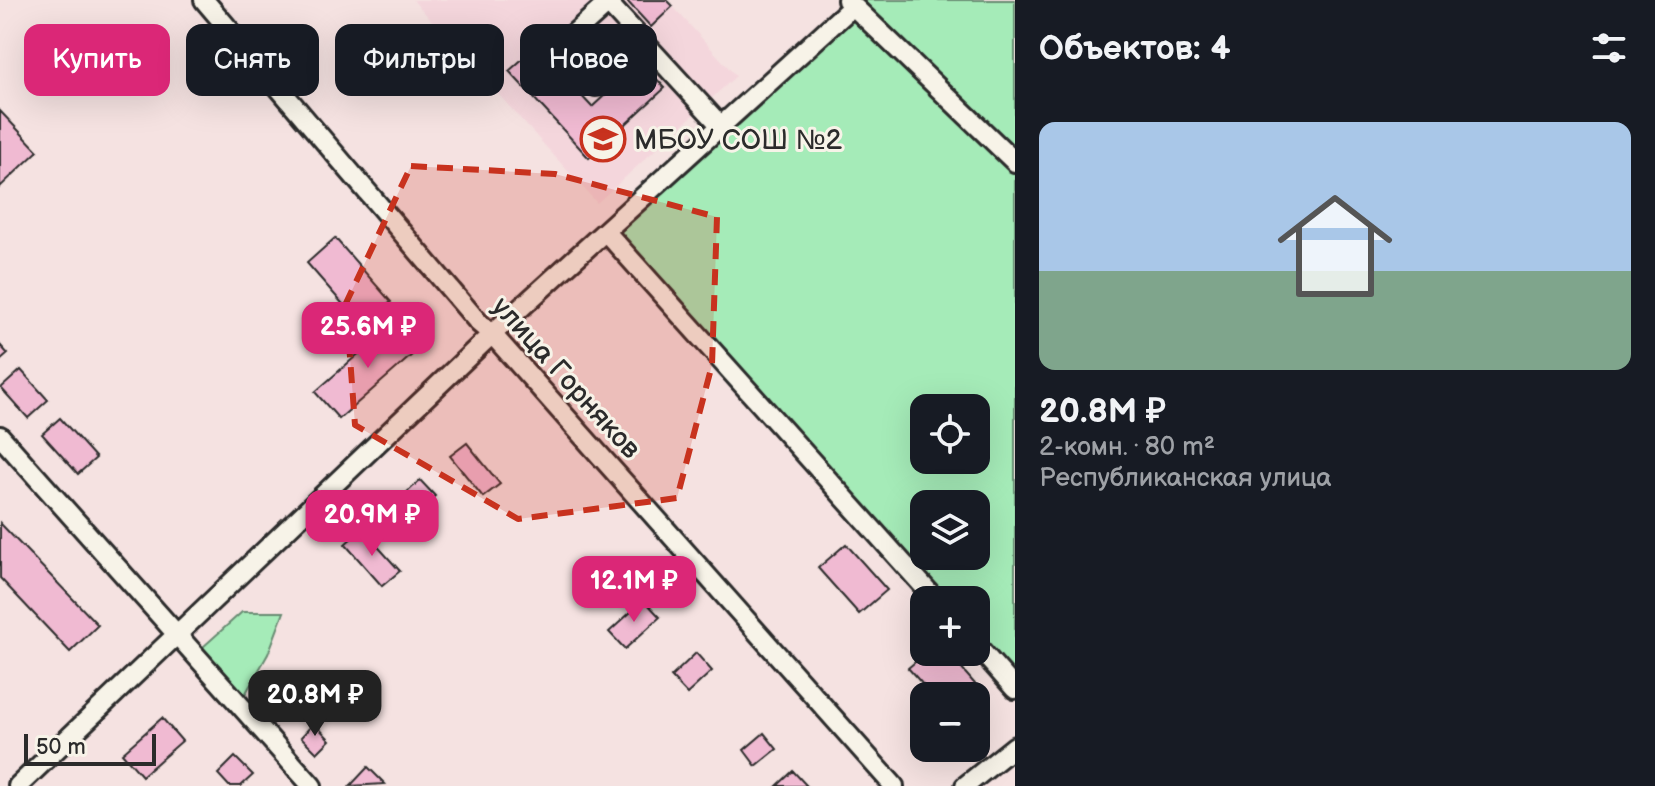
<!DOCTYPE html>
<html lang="ru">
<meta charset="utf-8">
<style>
:root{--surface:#171b24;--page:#20242c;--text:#f1f3f6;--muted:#9ea1a6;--accent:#db2777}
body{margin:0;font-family:"Balsamiq Sans",sans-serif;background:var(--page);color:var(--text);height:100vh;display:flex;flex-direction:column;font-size:30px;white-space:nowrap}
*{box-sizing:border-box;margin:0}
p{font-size:26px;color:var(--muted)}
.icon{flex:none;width:44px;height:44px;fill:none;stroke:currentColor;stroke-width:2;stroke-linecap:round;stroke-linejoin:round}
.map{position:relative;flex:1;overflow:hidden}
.sheet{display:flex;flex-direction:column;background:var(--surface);width:640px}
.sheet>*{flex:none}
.banner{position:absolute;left:24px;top:24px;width:760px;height:72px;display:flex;gap:16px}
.tools{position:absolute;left:910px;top:394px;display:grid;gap:16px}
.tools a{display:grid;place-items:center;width:80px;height:80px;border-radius:16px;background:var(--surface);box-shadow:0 8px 32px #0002;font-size:40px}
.scale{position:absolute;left:24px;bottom:20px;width:132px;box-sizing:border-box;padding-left:8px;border:4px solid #2b2b2b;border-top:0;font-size:22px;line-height:28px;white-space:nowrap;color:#2b2b2b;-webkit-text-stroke:6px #f7f3e8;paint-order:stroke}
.price{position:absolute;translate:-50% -68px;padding:0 18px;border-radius:16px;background:var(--accent);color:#fff;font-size:26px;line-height:52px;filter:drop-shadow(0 2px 4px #0008)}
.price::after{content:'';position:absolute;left:50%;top:48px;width:24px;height:18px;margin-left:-12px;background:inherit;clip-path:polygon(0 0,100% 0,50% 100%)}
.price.active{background:#222;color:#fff}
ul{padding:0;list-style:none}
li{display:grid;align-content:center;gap:16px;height:424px;padding:0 24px}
li span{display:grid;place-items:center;height:248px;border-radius:16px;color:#555}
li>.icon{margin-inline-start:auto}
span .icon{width:144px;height:144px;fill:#fffc;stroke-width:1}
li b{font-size:34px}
h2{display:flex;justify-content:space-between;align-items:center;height:96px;padding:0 24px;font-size:34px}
.tag{padding:0 28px;border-radius:16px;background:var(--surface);box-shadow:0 8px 32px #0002;font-size:28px;line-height:72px}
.tag.active{background:var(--accent);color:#fff}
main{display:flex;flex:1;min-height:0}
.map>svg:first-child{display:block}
</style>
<main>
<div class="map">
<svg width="1015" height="786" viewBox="0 0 1015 786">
<rect width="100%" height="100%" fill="#f5e2e1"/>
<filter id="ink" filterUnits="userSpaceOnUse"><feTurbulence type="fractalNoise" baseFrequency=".0125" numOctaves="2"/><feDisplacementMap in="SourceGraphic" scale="16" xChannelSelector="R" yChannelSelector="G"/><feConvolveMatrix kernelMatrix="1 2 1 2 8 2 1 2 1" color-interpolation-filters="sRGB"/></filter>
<g filter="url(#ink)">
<!-- built -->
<path fill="#f4d6dc" d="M413,0H667L736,76L597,203Z"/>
<!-- green -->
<path fill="#a5ebb8" stroke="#688b72" stroke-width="2" fill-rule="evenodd" d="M847,0H1015V689L976,645V600H936L606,232ZM924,408H976V460H924ZM924,504H976V556H924Z
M242,612H284L268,654L239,705L194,655Z"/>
<!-- building -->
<path fill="#f0bad2" stroke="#2b2b2b" stroke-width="2" d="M626,0H667L673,6L651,27Z
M536,47L592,107L617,84L606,73L630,50L665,88L589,158L509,71Z
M0,111L38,151L0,187Z
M335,238L391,302L362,326L307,263Z
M396,321L420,348L339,419L315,392Z
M0,345L8,354L0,361Z
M21,370L48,400L28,418L1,388Z
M60,418L96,458L78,474L42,434Z
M467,443L500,484L483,497L450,456Z
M420,480L435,496L415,513L401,498Z
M0,523L98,625L70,652L0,578Z
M362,529L400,571L382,586L345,544Z
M846,544L887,590L859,614L818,568Z
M610,563L623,576L598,600L585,587Z
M644,600L660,617L625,649L609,632Z
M927,652H947L981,691L975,696H933L908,668Z
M696,653L712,671L687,694L671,677Z
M162,718L182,741L142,776L122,753Z
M314,723L330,740L317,753L301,737Z
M764,733L777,749L756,766L744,750Z
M235,757L253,775L241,786H229L218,774Z
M368,767L385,784L350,786Z
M793,771L807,786H777Z"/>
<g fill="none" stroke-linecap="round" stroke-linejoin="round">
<!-- minor casing -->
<g stroke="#2b2b2b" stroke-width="24">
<path id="minor" d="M204,0L479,323L492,334L894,786
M847,0L1015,162
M596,86L559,47L608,3L721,126
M606,232L936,600
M0,436L312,786
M976,645L1015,689
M18,786L492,334L853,6
M965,786L1015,746"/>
</g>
<!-- minor -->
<use href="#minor" stroke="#f7f3e8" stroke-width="18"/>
</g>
</g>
<!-- marked area -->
<path fill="#c8321e" fill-opacity="0.2" stroke="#c8321e" stroke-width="6" stroke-dasharray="16 10" stroke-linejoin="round" d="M411,166L555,174L717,217L712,365L677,498L518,519L355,425L346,303Z"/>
<!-- icons -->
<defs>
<g id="school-ring" transform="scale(2.3)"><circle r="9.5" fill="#f7f3e8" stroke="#c8321e" stroke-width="1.5"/><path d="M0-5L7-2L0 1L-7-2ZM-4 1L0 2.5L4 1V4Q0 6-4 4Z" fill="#c8321e"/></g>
</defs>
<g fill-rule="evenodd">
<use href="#school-ring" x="603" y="139"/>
</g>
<g text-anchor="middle" stroke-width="6" stroke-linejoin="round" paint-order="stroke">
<!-- poi labels -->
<g font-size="28" fill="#2b2b2b" stroke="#f7f3e8" text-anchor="start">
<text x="634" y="149">МБОУ СОШ №2</text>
</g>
<!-- street labels -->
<g font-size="28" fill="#2b2b2b" stroke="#f7f3e8">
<text transform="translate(567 377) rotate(48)" y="10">улица Горняков</text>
</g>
</g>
</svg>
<div class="tools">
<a><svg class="icon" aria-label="locate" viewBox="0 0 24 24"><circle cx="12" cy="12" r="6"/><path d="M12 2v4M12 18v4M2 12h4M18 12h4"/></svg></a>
<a><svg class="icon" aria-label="layers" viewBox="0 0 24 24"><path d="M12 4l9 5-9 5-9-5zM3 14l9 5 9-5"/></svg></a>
<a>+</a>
<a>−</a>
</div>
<div class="scale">50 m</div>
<b class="price" style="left:368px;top:370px">25.6M ₽</b>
<b class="price" style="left:372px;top:558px">20.9M ₽</b>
<b class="price" style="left:634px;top:624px">12.1M ₽</b>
<b class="price active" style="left:315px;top:738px">20.8M ₽</b>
<div class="banner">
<a class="tag active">Купить</a>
<a class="tag">Снять</a>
<a class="tag">Фильтры</a>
<a class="tag">Новое</a>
</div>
</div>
<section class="sheet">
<h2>Объектов: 4<svg class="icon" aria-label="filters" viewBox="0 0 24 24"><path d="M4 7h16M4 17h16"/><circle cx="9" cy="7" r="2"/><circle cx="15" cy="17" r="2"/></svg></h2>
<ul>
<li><span style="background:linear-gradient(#a9c7e8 60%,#7fa58c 0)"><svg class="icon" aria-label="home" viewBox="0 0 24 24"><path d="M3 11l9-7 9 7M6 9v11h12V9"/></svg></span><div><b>20.8M ₽</b><p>2-комн. · 80 m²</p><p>Республиканская улица</p></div></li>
</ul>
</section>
</main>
